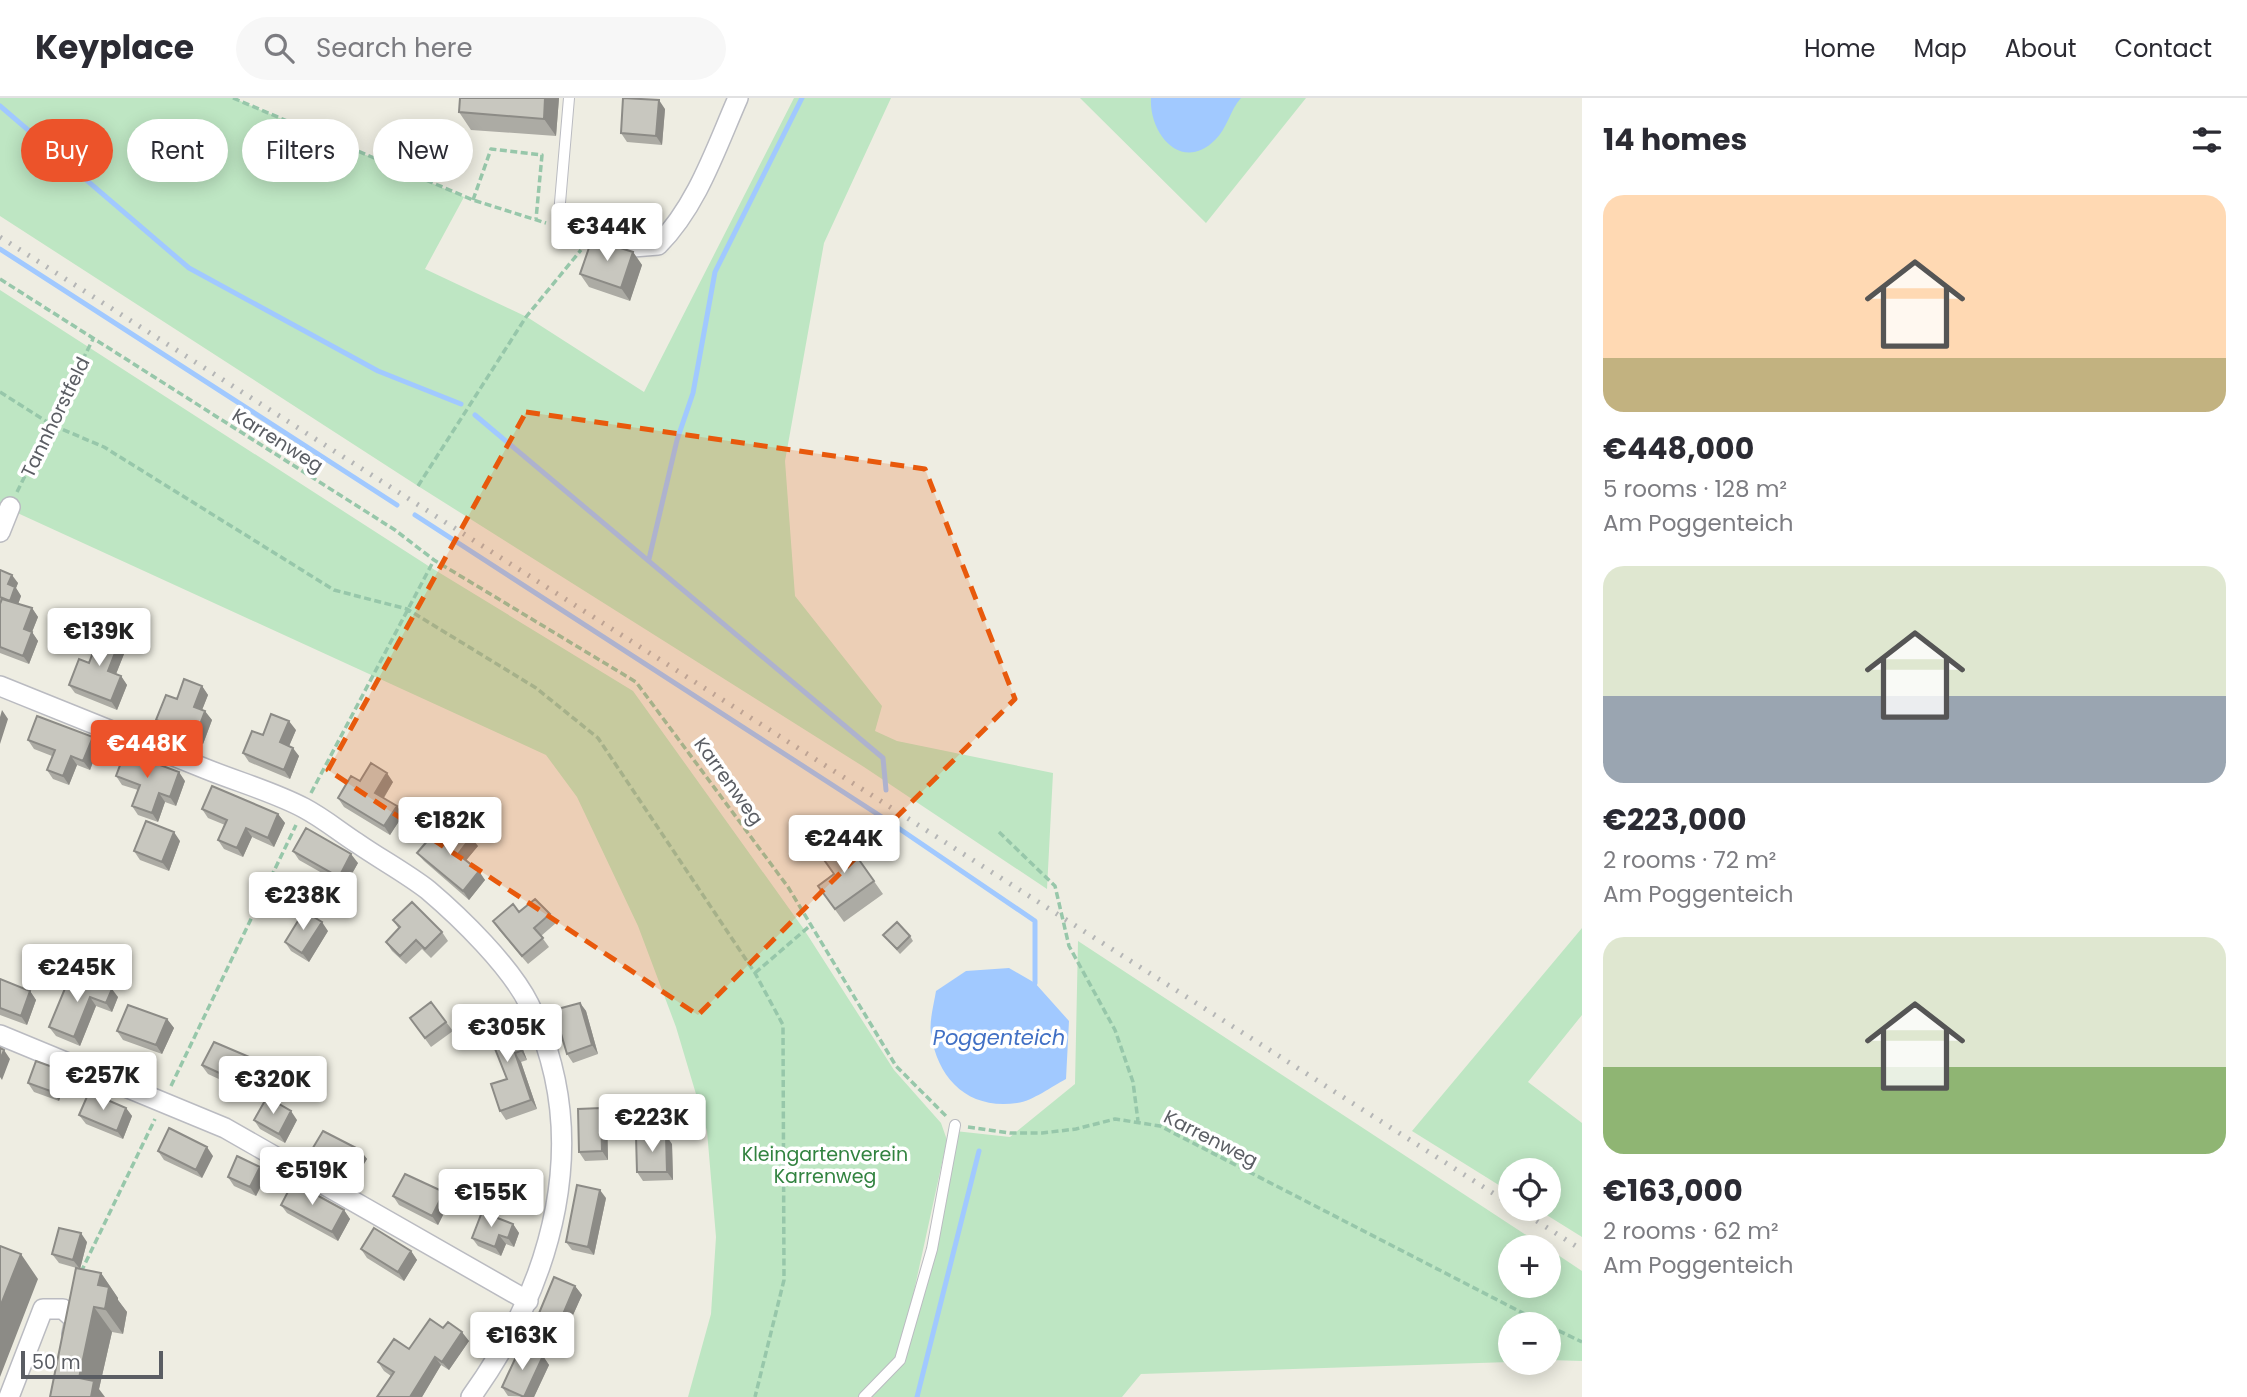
<!DOCTYPE html>
<meta charset="utf-8">
<style>
:root{--surface:#fff;--page:#f7f7f7;--text:#2b2b33;--muted:#7c7c81;--line:#e1e1e2;--accent:#ec532a}
body{margin:0;font-family:Poppins,sans-serif;background:var(--page);color:var(--text);height:100vh;display:flex;flex-direction:column;font-size:26px;white-space:nowrap}
*{box-sizing:border-box;margin:0}
p{font-size:23px;color:var(--muted)}
.icon{flex:none;width:38px;height:38px;fill:none;stroke:currentColor;stroke-width:2;stroke-linecap:round;stroke-linejoin:round}
.map{position:relative;flex:1;overflow:hidden}
.drawer{display:flex;flex-direction:column;background:var(--surface);width:665px}
.drawer>*{flex:none}
.guide{position:absolute;left:21px;top:21px;width:665px;height:63px;display:flex;gap:14px}
.buttons{position:absolute;left:1498px;top:1060px;display:grid;gap:14px}
.buttons a{display:grid;place-items:center;width:63px;height:63px;border-radius:50%;background:var(--surface);box-shadow:0 4px 18px #0003;font-size:35px}
.scale{position:absolute;left:21px;bottom:18px;width:142px;box-sizing:border-box;padding-left:7px;border:4px solid #5a5d63;border-top:0;font-size:19px;line-height:24px;white-space:nowrap;color:#5a5d63;-webkit-text-stroke:5px #fff;paint-order:stroke}
.price{position:absolute;translate:-50% -60px;padding:0 16px;border-radius:7px;background:#fff;color:#222;font-size:23px;line-height:46px;filter:drop-shadow(0 2px 4px #0008)}
.price::after{content:'';position:absolute;left:50%;top:42px;width:21px;height:16px;margin-left:-10px;background:inherit;clip-path:polygon(0 0,100% 0,50% 100%)}
.price.on{background:var(--accent);color:#fff}
ul{padding:0;list-style:none}
li{display:grid;align-content:center;gap:14px;height:371px;padding:0 21px}
li span{display:grid;place-items:center;height:217px;border-radius:21px;color:#555}
li>.icon{margin-inline-start:auto}
span .icon{width:126px;height:126px;fill:#fffc;stroke-width:1}
li b{font-size:30px}
h2{display:flex;justify-content:space-between;align-items:center;height:84px;padding:0 21px;font-size:30px}
.tag{padding:0 24px;border-radius:32px;background:var(--surface);box-shadow:0 4px 18px #0003;font-size:24px;line-height:63px}
.tag.on{background:var(--accent);color:#fff}
header{display:flex;align-items:center;gap:42px;box-sizing:border-box;height:98px;padding:0 35px;background:var(--surface);border-bottom:2px solid var(--line)}
header strong{font-size:33px}
nav{display:flex;gap:38px;margin-inline-start:auto;font-size:24px}
.search{width:490px;height:63px;background:var(--page);display:flex;align-items:center;gap:18px;box-sizing:border-box;padding:0 24px;border-radius:38px;color:var(--muted);font-size:26px}
main{display:flex;flex:1;min-height:0}
.map>svg:first-child{display:block}
</style>
<header>
<strong>Keyplace</strong>
<div class="search"><svg class="icon" aria-label="search" viewBox="0 0 24 24"><circle cx="10" cy="10" r="6"/><path d="M15 15l6 6"/></svg>Search here</div>
<nav><a>Home</a><a>Map</a><a>About</a><a>Contact</a></nav>
</header>
<main>
<div class="map">
<svg width="1582" height="1299" viewBox="0 0 1582 1299">
<rect width="100%" height="100%" fill="#eeede2"/>
<!-- green -->
<path fill="#bee6c3" d="M0,0H233L464,99L425,171L527,219L644,294L794,0H891L824,145L785,363L795,498L882,608L875,633L897,643L1053,675L1047,791L864,669L418,388L0,118Z
M1080,0H1306L1206,125Z
M0,192L430,469L633,593L803,830L894,972L941,1025L947,1042L902,1248L932,1150L955,1033L1010,1039L1075,986L1078,843L1546,1150H1510V1188H1549V1151L1582,1173V1263L1549,1262V1227H1510V1264L1141,1276L1122,1299H688L711,1216L716,1139L707,1033L676,929L638,828L577,699L546,657L0,407Z
M1582,830V917L1528,984L1582,1025V1139L1537,1111H1549V1073H1510V1094L1412,1033Z"/>
<!-- water -->
<path fill="#a1c9ff" d="M1151,0H1241C1230,12 1227,31 1215,42C1182,75 1149,36 1151,0Z
M1009,870L1035,885L1069,923L1066,981C1052,988 1033,1003 1017,1005C969,1012 938,982 931,936C929,923 934,906 936,893L966,873Z"/>
<g fill="none" stroke-linecap="round" stroke-linejoin="round">
<!-- stream -->
<path stroke="#a1c9ff" stroke-width="5" d="M0,8L189,170L378,273L461,306
M0,151L397,407
M475,317L883,660L886,692
M415,417L885,721L1035,823V885
M649,461L677,342L693,295L715,174L802,0
M917,1299L979,1053"/>
<!-- service casing -->
<g stroke="#babbc1" stroke-width="12">
<path id="service" d="M558,128L569,0
M864,1299L900,1262L932,1151L955,1027"/>
</g>
<!-- minor casing -->
<g stroke="#babbc1" stroke-width="22">
<path id="minor" d="M591,139L633,149L658,147C697,108 716,50 738,0
M0,434L10,409
M0,588C69,616 137,643 206,671C238,684 274,694 304,710C323,720 340,734 357,745C380,761 406,775 428,792C461,820 510,868 529,906C595,1040 553,1185 471,1299
M0,937L225,1030L528,1203
M9,1299L43,1211H63L75,1222L72,1236"/>
</g>
<!-- path -->
<path stroke="#97c7aa" stroke-width="3.5" stroke-dasharray="7 3.5" stroke-linecap="butt" d="M233,0L473,102L546,125
M473,102L491,51L542,57L536,121
M0,181L395,432L434,462L636,584L788,789L896,968L947,1019
M0,294L52,327L104,349L334,492L407,511L536,590L598,640L755,875L783,927L784,1182L755,1299
M418,388L526,219L581,152
M17,394L93,241
M311,695L434,462
M999,734L1055,788L1069,848L1115,932L1133,984L1138,1023
M755,875L812,826
M171,988L296,727
M968,1029L1010,1035H1042L1076,1031L1115,1021L1160,1028L1546,1227
M81,1174L155,1021
M1549,1228L1582,1244"/>
<!-- service -->
<use href="#service" stroke="#fff" stroke-width="10"/>
<!-- minor -->
<use href="#minor" stroke="#fff" stroke-width="19"/>
<!-- rail -->
<path stroke="#b5b6b6" stroke-width="5" stroke-dasharray="2 9" stroke-linecap="butt" d="M0,139L1510,1106
M1518,1111L1582,1152"/>
</g>
<!-- wall -->
<path fill="#acaba4" d="M559,0L556,38L471,32L459,14Z
M665,11L662,47L627,44L621,35Z
M633,154L642,167L630,203L589,189L580,176Z
M0,472L18,485L16,490L21,498L18,506L32,510L38,519L32,534L38,543L29,566L0,555Z
M122,537L128,546L116,576L121,578L127,587L117,612L75,595L69,587L89,565Z
M202,588L208,597L202,612L212,622L203,646L163,631L156,622L177,601Z
M296,632L289,648L299,658L290,681L249,664L243,655L263,637Z
M93,639L99,648L90,672L77,667L69,687L53,681L47,672L52,658L34,651L28,642Z
M116,678L185,683L176,708L165,704L158,724L138,717L132,708L138,692L122,687Z
M360,683L393,684L384,700L403,717L390,737L344,709L338,700Z
M202,711L278,716L285,725L274,749L252,739L243,759L224,751L218,742L225,727L208,720Z
M443,741L478,748L466,762L485,782L469,802L424,763L417,755Z
M845,742L883,796L844,824L818,788L834,776Z
M180,743L169,773L140,762L134,753Z
M293,753L358,765L345,788L299,762Z
M519,814L550,816L556,825L541,838L549,849L528,866L499,832L493,823Z
M393,822L442,834L448,843L431,860L422,851L406,866L392,853L386,844L399,831Z
M328,833L309,864L291,853L285,844Z
M883,837L910,838L913,843L900,856Z
M71,876L118,899L112,914L96,908L80,948L56,938L49,929Z
M0,881L30,893L36,902L27,927L0,917Z
M431,904L453,933L431,949L410,920Z
M580,905L586,913L598,956L573,965L567,956Z
M506,914L512,923L527,962L521,964L537,1011L506,1022L500,1013L507,981Z
M167,921L174,930L162,956L123,942L117,933Z
M202,968L260,969L247,994L208,976Z
M61,972L67,981L59,1003L34,994L28,985Z
M126,1010L132,1018L123,1041L86,1026L79,1017Z
M607,1019L608,1062L585,1063L579,1054Z
M254,1022H297L285,1045L260,1031Z
M672,1046L673,1082L643,1083L637,1074Z
M360,1052L367,1061L354,1082L317,1062L311,1053Z
M158,1053L213,1058L202,1080L164,1062Z
M260,1069L266,1078L256,1098L234,1088L228,1079Z
M393,1098L450,1103L438,1127L399,1107Z
M606,1100L594,1157L572,1152L566,1144Z
M281,1107L344,1112L350,1121L338,1143L287,1115Z
M513,1126L519,1135L514,1149L506,1146L501,1158L478,1148L472,1140Z
M87,1144L80,1171L59,1165L52,1156Z
M361,1151L411,1153L417,1162L404,1183L367,1160Z
M101,1175L118,1200V1202L127,1214L123,1236L112,1234L99,1291L50,1299Z
M575,1188L582,1197L564,1237L544,1228L537,1220Z
M443,1230L469,1243L449,1272L441,1267L422,1299H377L391,1278L384,1273L378,1264L409,1251Z
M543,1258L549,1267L534,1299L508,1298L502,1289Z"/>
<!-- shaded-wall -->
<path fill="#8c8b86" d="M545,0H559L556,38L544,21Z
M659,2L665,11L662,47L656,38Z
M633,154L642,167L630,203L621,190Z
M12,477L18,485L16,490L21,498L16,512L10,503L8,486Z
M32,510L38,519L32,534L38,543L29,566L23,558L24,531Z
M122,537L128,546L114,581L108,573Z
M121,578L127,587L117,612L111,603Z
M202,588L208,597L200,617L194,609Z
M2,612L8,621L0,646V619Z
M205,613L212,622L203,646L196,637Z
M289,623L296,632L287,653L280,644Z
M93,639L99,648L90,672L83,663Z
M293,650L299,658L290,681L284,672Z
M71,658L77,667L69,687L63,678Z
M179,674L185,683L176,708L170,699Z
M387,675L393,684L381,704L375,695Z
M159,695L165,704L158,724L152,715Z
M397,708L403,717L390,737L384,728Z
M278,716L285,725L274,749L268,740Z
M246,730L252,739L243,759L237,750Z
M174,734L180,743L169,773L162,764Z
M471,739L478,748L464,765L458,756Z
M351,756L358,765L345,788L339,779Z
M479,773L485,782L469,802L463,793Z
M322,824L328,833L309,864L302,855Z
M112,891L118,899L112,914L106,905Z
M30,893L36,902L27,927L21,918Z
M90,899L96,908L80,948L74,939Z
M580,905L586,913L598,956L592,947Z
M506,914L512,923L527,962L521,953Z
M167,921L174,930L162,956L156,947Z
M4,952L10,961L2,982L0,979V962Z
M515,955L521,964L537,1011L531,1002Z
M254,961L260,969L247,994L241,985Z
M61,972L67,981L59,1003L53,994Z
M126,1010L132,1018L123,1041L117,1033Z
M601,1010L607,1019L608,1062L602,1053Z
M291,1013L297,1022L285,1045L279,1036Z
M666,1037L672,1046L673,1082L667,1074Z
M207,1049L213,1058L202,1080L196,1072Z
M360,1052L367,1061L354,1082L348,1073Z
M260,1069L266,1078L256,1098L250,1089Z
M600,1092L606,1100L594,1157L588,1149Z
M444,1094L450,1103L438,1127L432,1118Z
M344,1112L350,1121L338,1143L332,1134Z
M513,1126L519,1135L514,1149L508,1140Z
M81,1135L87,1144L80,1171L73,1162Z
M499,1137L506,1146L501,1158L495,1149Z
M411,1153L417,1162L404,1183L398,1174Z
M21,1156L38,1181L0,1279V1209Z
M101,1175L118,1200V1202L127,1214L123,1236L105,1211L98,1187Z
M575,1188L582,1197L564,1237L558,1228Z
M94,1209L112,1234L99,1291L105,1299H91L79,1280Z
M462,1234L469,1243L449,1272L442,1264Z
M543,1258L549,1267L534,1299H524Z
M435,1259L441,1267L422,1299H410Z"/>
<!-- building -->
<path fill="#c8c7bf" stroke="#8c8b86" stroke-width="2" d="M460,0H545L544,21L459,14Z
M623,0L659,2L656,38L621,35Z
M592,141L633,154L621,190L580,176Z
M0,472L12,477L8,486L15,489L10,503L0,499Z
M2,501L32,510L24,531L32,534L23,558L0,549V506Z
M102,530L122,537L108,573L121,578L111,603L69,587L79,561L89,565Z
M184,581L202,588L194,609L205,613L196,637L156,622L166,597L177,601Z
M271,616L289,623L280,644L293,650L284,672L243,655L252,633L263,637Z
M37,618L93,639L83,663L71,658L63,678L47,672L55,652L28,642Z
M125,654L179,674L170,699L159,695L152,715L132,708L140,687L116,678Z
M371,665L387,675L375,695L397,708L384,728L338,700L351,678L360,683Z
M212,688L278,716L268,740L246,730L237,750L218,742L227,722L202,711Z
M146,723L174,734L162,764L134,753Z
M455,727L471,739L458,756L479,773L463,793L417,755L435,734L443,741Z
M306,730L351,756L339,779L293,753Z
M845,742L874,783L835,811L818,788L834,776L822,759Z
M535,801L550,816L534,830L543,840L522,858L493,823L513,806L519,814Z
M412,804L442,834L425,851L416,842L400,858L386,844L400,829L393,822Z
M304,813L322,824L302,855L285,844Z
M897,824L910,838L897,851L883,837Z
M71,876L112,891L106,905L90,899L74,939L49,929Z
M0,881L30,893L21,918L0,910Z
M431,904L446,924L425,940L410,920Z
M580,905L592,947L567,956L554,912Z
M128,907L167,921L156,947L117,933Z
M506,914L521,953L515,955L531,1002L500,1013L491,986L507,981L484,923Z
M214,944L254,961L241,985L202,967Z
M0,950L4,952L0,962Z
M36,963L61,972L53,994L28,985Z
M89,994L126,1010L117,1033L79,1017Z
M267,999L291,1013L279,1036L254,1022Z
M601,1010L602,1053L579,1054L578,1011Z
M169,1030L207,1049L196,1072L158,1053Z
M323,1033L360,1052L348,1073L311,1053Z
M666,1037L667,1074H637L636,1038Z
M237,1058L260,1069L250,1089L228,1079Z
M405,1076L444,1094L432,1118L393,1098Z
M293,1084L344,1112L332,1134L281,1107Z
M577,1087L600,1092L588,1149L566,1144Z
M482,1114L513,1126L508,1140L499,1137L495,1149L472,1140Z
M59,1130L81,1135L73,1162L52,1156Z
M374,1130L411,1153L398,1174L361,1151Z
M0,1148L21,1156L0,1209Z
M76,1170L101,1175L98,1187L109,1189L105,1211L94,1209L79,1280L94,1283L91,1299H50Z
M554,1179L575,1188L558,1228L537,1220Z
M430,1221L443,1230L448,1224L462,1234L442,1264L435,1259L410,1299H377L394,1274L378,1264L394,1241L409,1251Z
M521,1248L543,1258L524,1299L502,1289Z"/>
<!-- marked area -->
<path fill="#e8590c" fill-opacity="0.2" stroke="#e8590c" stroke-width="5" stroke-dasharray="14 9" stroke-linejoin="round" d="M526,314L925,371L1015,601L698,917L328,672Z"/>
<g text-anchor="middle" stroke-width="7" stroke-linejoin="round" paint-order="stroke">
<!-- street labels -->
<g font-size="19" fill="#5a5d63" stroke="#fff">
<text transform="translate(55 319) rotate(-64)" y="7">Tannhorstfeld</text>
<text transform="translate(278 342) rotate(32)" y="7">Karrenweg</text>
<text transform="translate(729 683) rotate(54)" y="7">Karrenweg</text>
<text transform="translate(1211 1040) rotate(27)" y="7">Karrenweg</text>
</g>
<!-- park labels -->
<g font-size="19" fill="#328340" stroke="#fff">
<text x="825" y="1063">Kleingartenverein<tspan x="825" dy="22">Karrenweg</tspan></text>
</g>
<!-- water labels -->
<g font-size="21" font-style="italic" fill="#4170c5" stroke="#fff">
<text x="999" y="947">Poggenteich</text>
</g>
</g>
</svg>
<div class="buttons">
<a><svg class="icon" aria-label="locate" viewBox="0 0 24 24"><circle cx="12" cy="12" r="6"/><path d="M12 2v4M12 18v4M2 12h4M18 12h4"/></svg></a>
<a>+</a>
<a>−</a>
</div>
<div class="scale">50 m</div>
<b class="price" style="left:607px;top:165px">€344K</b>
<b class="price" style="left:99px;top:570px">€139K</b>
<b class="price on" style="left:147px;top:682px">€448K</b>
<b class="price" style="left:450px;top:759px">€182K</b>
<b class="price" style="left:844px;top:777px">€244K</b>
<b class="price" style="left:303px;top:834px">€238K</b>
<b class="price" style="left:77px;top:906px">€245K</b>
<b class="price" style="left:507px;top:966px">€305K</b>
<b class="price" style="left:103px;top:1014px">€257K</b>
<b class="price" style="left:273px;top:1018px">€320K</b>
<b class="price" style="left:652px;top:1056px">€223K</b>
<b class="price" style="left:312px;top:1109px">€519K</b>
<b class="price" style="left:491px;top:1131px">€155K</b>
<b class="price" style="left:522px;top:1274px">€163K</b>
<div class="guide">
<a class="tag on">Buy</a>
<a class="tag">Rent</a>
<a class="tag">Filters</a>
<a class="tag">New</a>
</div>
</div>
<section class="drawer">
<h2>14 homes<svg class="icon" aria-label="filters" viewBox="0 0 24 24"><path d="M4 7h16M4 17h16"/><circle cx="9" cy="7" r="2"/><circle cx="15" cy="17" r="2"/></svg></h2>
<ul>
<li><span style="background:linear-gradient(#ffd9b3 75%,#c2b280 0)"><svg class="icon" aria-label="home" viewBox="0 0 24 24"><path d="M3 11l9-7 9 7M6 9v11h12V9"/></svg></span><div><b>€448,000</b><p>5 rooms · 128 m²</p><p>Am Poggenteich</p></div></li>
<li><span style="background:linear-gradient(#dfe7d0 60%,#9aa5b1 0)"><svg class="icon" aria-label="home" viewBox="0 0 24 24"><path d="M3 11l9-7 9 7M6 9v11h12V9"/></svg></span><div><b>€223,000</b><p>2 rooms · 72 m²</p><p>Am Poggenteich</p></div></li>
<li><span style="background:linear-gradient(#dfe7d0 60%,#8fb573 0)"><svg class="icon" aria-label="home" viewBox="0 0 24 24"><path d="M3 11l9-7 9 7M6 9v11h12V9"/></svg></span><div><b>€163,000</b><p>2 rooms · 62 m²</p><p>Am Poggenteich</p></div></li>
</ul>
</section>
</main>
